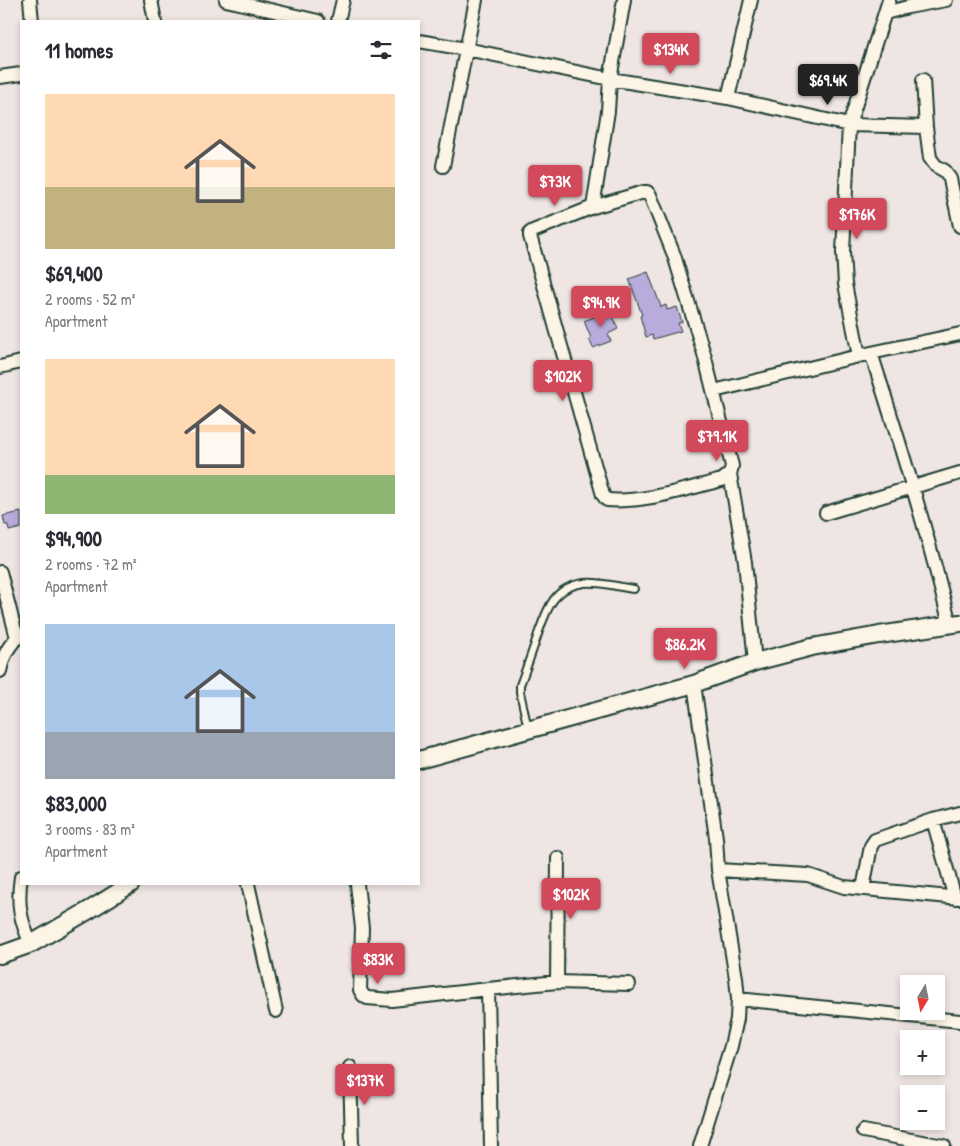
<!DOCTYPE html>
<meta charset="utf-8">
<style>
:root{--surface:#fff;--page:#f7f7f7;--text:#2b2b33;--muted:#7c7c81;--accent:#d1495b}
body{margin:0;font-family:"Patrick Hand",sans-serif;background:var(--page);color:var(--text);height:100vh;display:flex;flex-direction:column;font-size:19px;white-space:nowrap}
*{box-sizing:border-box;margin:0}
p{font-size:16px;color:var(--muted)}
.icon{flex:none;width:28px;height:28px;fill:none;stroke:currentColor;stroke-width:2;stroke-linecap:round;stroke-linejoin:round}
.map{position:relative;flex:1;overflow:hidden}
.drawer{position:absolute;left:20px;top:20px;width:400px;height:865px;display:flex;flex-direction:column;background:var(--surface);border-radius:0px;box-shadow:0 2px 8px #0003}
.drawer>*{flex:none}
.needle{width:32px;rotate:190deg}
.tools{position:absolute;left:900px;top:975px;display:grid;gap:10px}
.tools a{display:grid;place-items:center;width:45px;height:45px;border-radius:0px;background:var(--surface);box-shadow:0 2px 8px #0003;font-size:25px}
.price{position:absolute;translate:-50% -42px;padding:0 11px;border-radius:5px;background:var(--accent);color:#fff;font-size:16px;line-height:32px;filter:drop-shadow(0 1px 2px #0008)}
.price::after{content:'';position:absolute;left:50%;top:30px;width:15px;height:11px;margin-left:-8px;background:inherit;clip-path:polygon(0 0,100% 0,50% 100%)}
.price.current{background:#222;color:#fff}
ul{padding:0;list-style:none}
li{display:grid;align-content:center;gap:10px;height:265px;padding:0 25px}
li span{display:grid;place-items:center;height:155px;border-radius:0px;color:#555}
li>.icon{margin-inline-start:auto}
span .icon{width:90px;height:90px;fill:#fffc;stroke-width:1}
li b{font-size:21px}
h2{display:flex;justify-content:space-between;align-items:center;height:60px;padding:0 25px;font-size:21px}
.map>svg:first-child{display:block}
</style>
<div class="map">
<svg width="960" height="1146" viewBox="0 0 960 1146">
<rect width="100%" height="100%" fill="#efe6e3"/>
<filter id="ink" filterUnits="userSpaceOnUse"><feTurbulence type="fractalNoise" baseFrequency=".02" numOctaves="2"/><feDisplacementMap in="SourceGraphic" scale="10" xChannelSelector="R" yChannelSelector="G"/><feConvolveMatrix kernelMatrix="1 2 1 2 8 2 1 2 1" color-interpolation-filters="sRGB"/></filter>
<g filter="url(#ink)">
<!-- building -->
<path fill="#b9abdc" stroke="#1f3d34" d="M648,272L661,307L666,305L667,310L677,307L682,322L678,323L681,331L653,339L652,335L646,337L640,316L642,315L629,279Z
M611,310L618,329L608,334L611,341L593,348L589,339L591,338L584,321Z
M21,512V528L9,531L8,525H5L3,516Z"/>
<g fill="none" stroke-linecap="round" stroke-linejoin="round">
<!-- service casing -->
<g stroke="#1f3d34" stroke-width="10">
<path id="service" d="M528,729L520,692V685C526,669 532,653 537,637C546,612 552,587 584,583C599,581 618,587 634,589"/>
</g>
<!-- minor casing -->
<g stroke="#1f3d34" stroke-width="16">
<path id="minor" d="M30,0L32,21
M151,0L155,21
M226,0L318,21
M885,13L908,7L946,0
M338,21L343,0
M419,41L466,49L610,79L728,98L849,125L926,127
M0,77L21,74
M923,80L926,127L930,158L936,166L945,171L950,179L960,226
M728,98L751,0
M443,166L476,0
M593,207L533,231L530,233V236L603,495L607,500C646,503 685,489 722,480L730,474L732,466L704,354L674,255L650,195L647,192H644L593,207L608,111L610,79L624,0
M871,353C900,443 928,533 950,625
M859,356L845,284L843,252L849,125L889,0
M0,367L21,362
M714,391L871,353L960,334
M730,474L745,562L755,662
M826,513L960,473
M0,572L17,638
M0,671C3,657 9,643 21,635
M694,684L716,838L718,870L736,978L738,999L737,1019L731,1046L700,1146
M933,820L955,898
M718,870L808,875L844,887L960,898
M21,877C17,903 20,920 31,944
M248,884L276,1011
M357,884L362,928L360,990L363,995L367,998L392,1000L488,989
M863,889L871,846L875,840L933,820L960,813
M557,982L558,858
M738,999L960,1021
M350,1067L352,1146
M863,1131L944,1146
M491,1146L488,989L557,982L629,984"/>
</g>
<!-- tertiary casing -->
<g stroke="#1f3d34" stroke-width="20">
<path id="tertiary" d="M419,760L694,684L755,662L812,647L879,635L960,623
M0,955L31,944L91,909L131,884"/>
</g>
<!-- service -->
<use href="#service" stroke="#fcf5e5" stroke-width="6"/>
<!-- minor -->
<use href="#minor" stroke="#fcf5e5" stroke-width="12"/>
<!-- tertiary -->
<use href="#tertiary" stroke="#fcf5e5" stroke-width="16"/>
</g>
</g>
</svg>
<div class="tools">
<a><svg class="needle" viewBox="-14 -14 28 28"><path d="M0-13l5 13h-10z" fill="#e53935"/><path d="M0 13l5-13h-10z" fill="#7c7c81"/></svg></a>
<a>+</a>
<a>−</a>
</div>
<b class="price" style="left:671px;top:75px">$134K</b>
<b class="price current" style="left:828px;top:106px">$69.4K</b>
<b class="price" style="left:555px;top:207px">$73K</b>
<b class="price" style="left:857px;top:240px">$176K</b>
<b class="price" style="left:601px;top:328px">$94.9K</b>
<b class="price" style="left:563px;top:402px">$102K</b>
<b class="price" style="left:717px;top:462px">$79.1K</b>
<b class="price" style="left:685px;top:670px">$86.2K</b>
<b class="price" style="left:571px;top:920px">$102K</b>
<b class="price" style="left:378px;top:985px">$83K</b>
<b class="price" style="left:365px;top:1106px">$137K</b>
<section class="drawer">
<h2>11 homes<svg class="icon" aria-label="filters" viewBox="0 0 24 24"><path d="M4 7h16M4 17h16"/><circle cx="9" cy="7" r="2"/><circle cx="15" cy="17" r="2"/></svg></h2>
<ul>
<li><span style="background:linear-gradient(#ffd9b3 60%,#c2b280 0)"><svg class="icon" aria-label="home" viewBox="0 0 24 24"><path d="M3 11l9-7 9 7M6 9v11h12V9"/></svg></span><div><b>$69,400</b><p>2 rooms · 52 m²</p><p>Apartment</p></div></li>
<li><span style="background:linear-gradient(#ffd9b3 75%,#8fb573 0)"><svg class="icon" aria-label="home" viewBox="0 0 24 24"><path d="M3 11l9-7 9 7M6 9v11h12V9"/></svg></span><div><b>$94,900</b><p>2 rooms · 72 m²</p><p>Apartment</p></div></li>
<li><span style="background:linear-gradient(#a9c7e8 70%,#9aa5b1 0)"><svg class="icon" aria-label="home" viewBox="0 0 24 24"><path d="M3 11l9-7 9 7M6 9v11h12V9"/></svg></span><div><b>$83,000</b><p>3 rooms · 83 m²</p><p>Apartment</p></div></li>
</ul>
</section>
</div>
